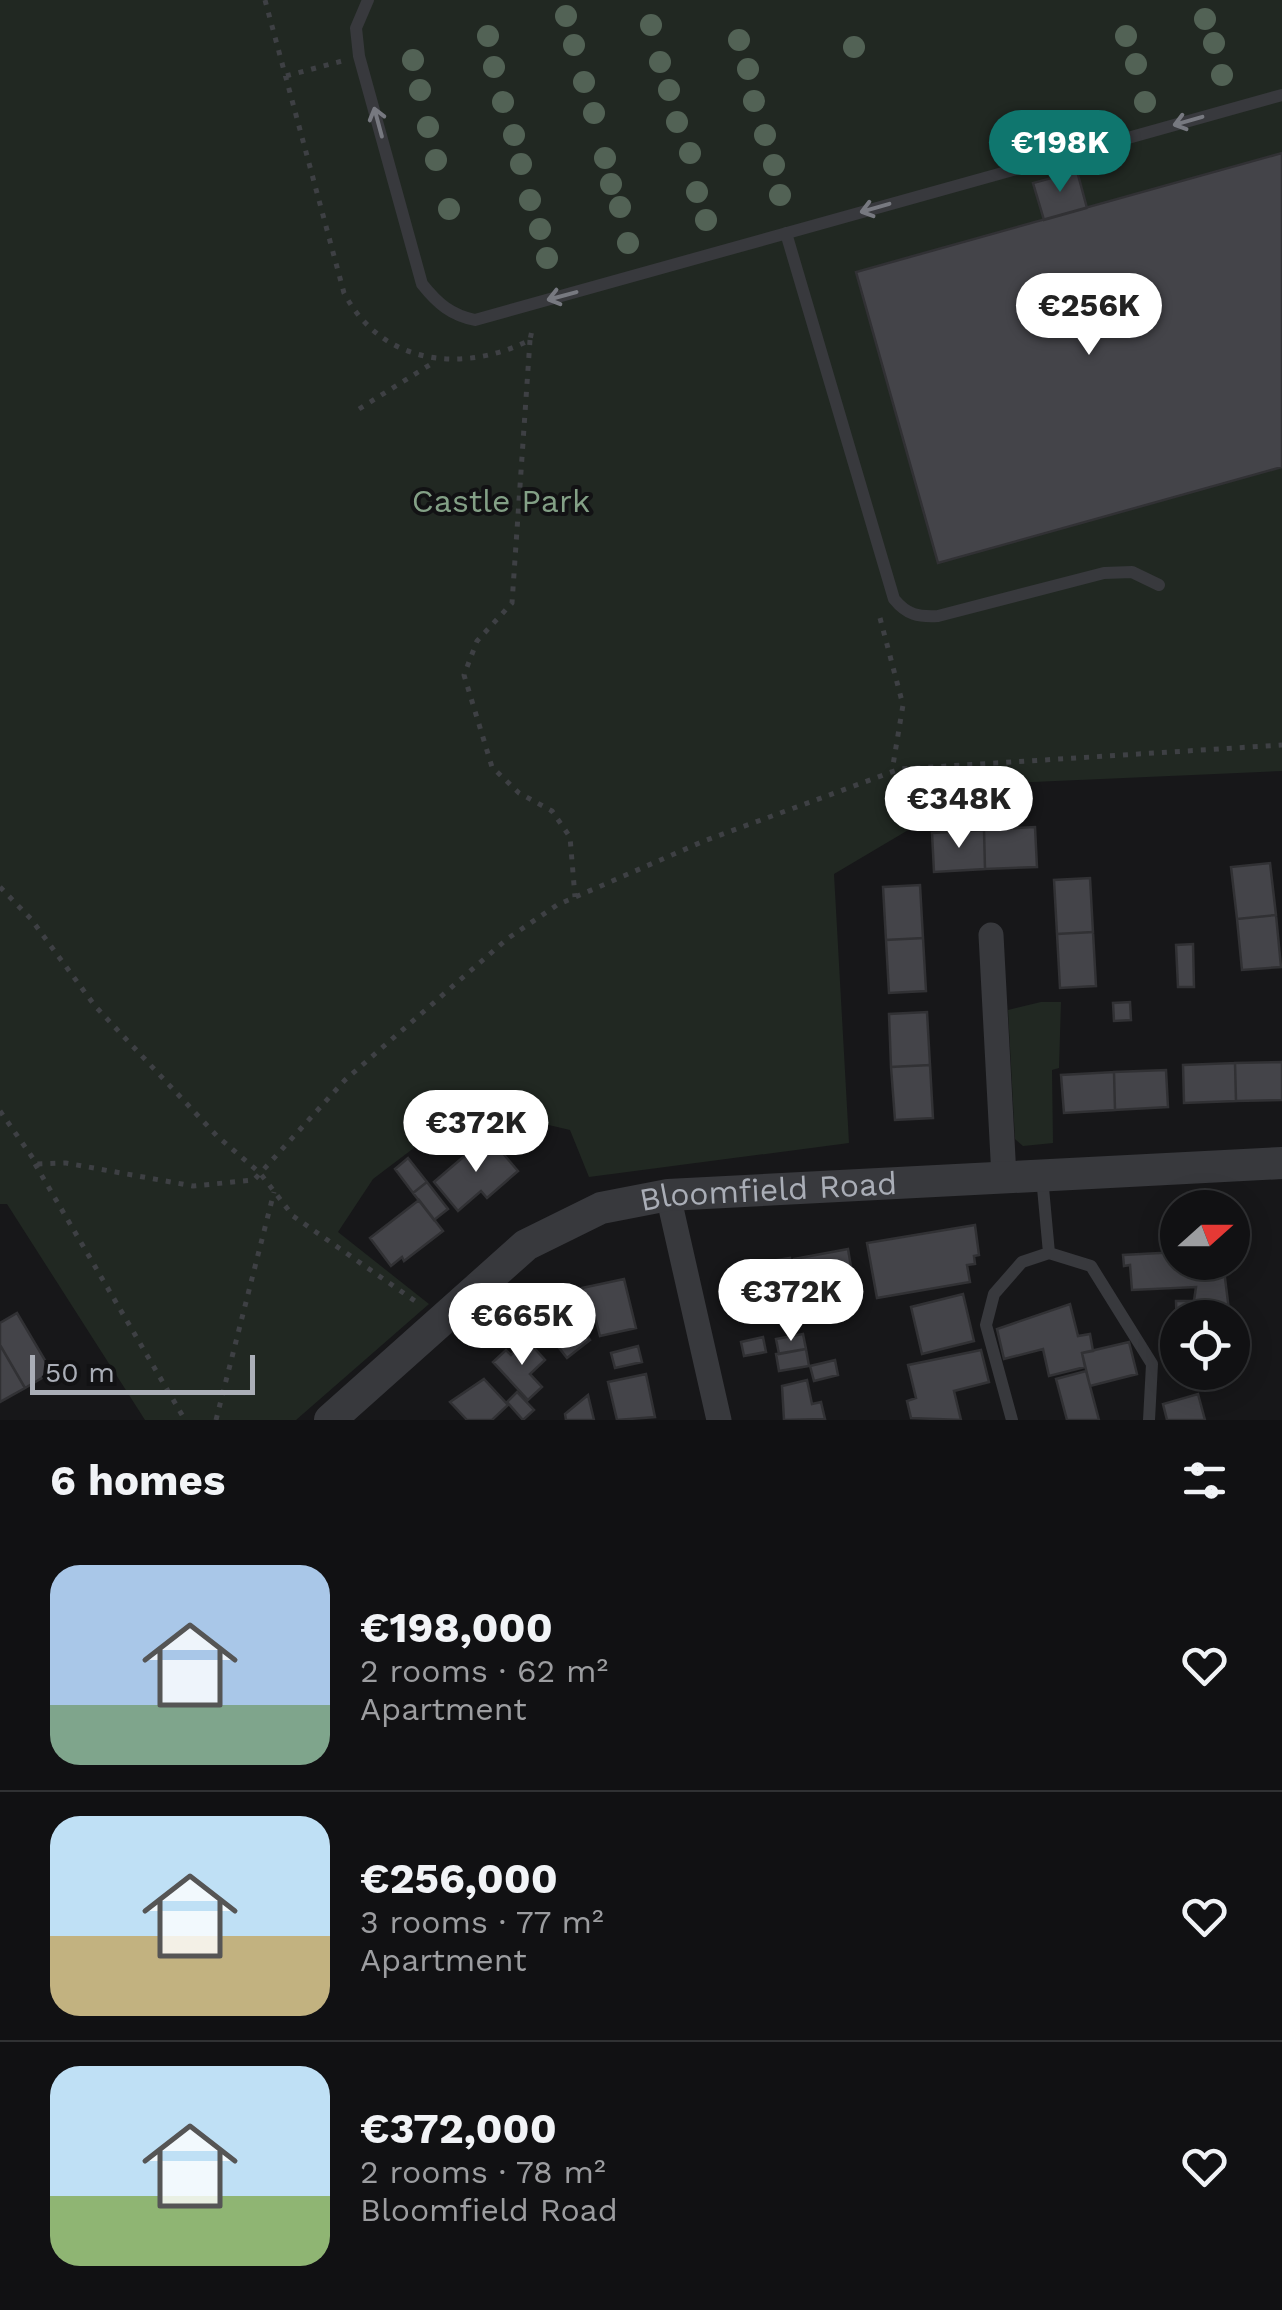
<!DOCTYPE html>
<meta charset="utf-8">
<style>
:root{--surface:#111113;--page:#1e1f21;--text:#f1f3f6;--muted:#9c9da0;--line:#303133;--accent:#0f766e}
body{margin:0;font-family:"Work Sans",sans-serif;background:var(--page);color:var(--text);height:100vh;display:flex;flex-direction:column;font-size:38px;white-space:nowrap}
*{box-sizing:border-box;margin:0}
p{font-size:32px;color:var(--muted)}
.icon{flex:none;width:55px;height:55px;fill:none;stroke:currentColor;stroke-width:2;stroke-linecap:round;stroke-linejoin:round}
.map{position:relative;height:1420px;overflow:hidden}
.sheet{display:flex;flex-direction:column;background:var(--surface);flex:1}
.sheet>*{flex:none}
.needle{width:65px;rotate:69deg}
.fabs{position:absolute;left:1160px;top:1190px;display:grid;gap:20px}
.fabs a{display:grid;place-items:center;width:90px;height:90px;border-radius:50%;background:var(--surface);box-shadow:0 5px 25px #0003,0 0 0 2px var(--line);font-size:50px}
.scale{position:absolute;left:30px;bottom:25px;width:225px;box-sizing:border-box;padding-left:10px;border:5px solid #aaaeb7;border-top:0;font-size:28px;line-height:35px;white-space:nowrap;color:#aaaeb7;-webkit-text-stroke:8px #121214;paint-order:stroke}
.price{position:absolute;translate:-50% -85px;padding:0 22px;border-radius:35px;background:#fff;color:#222;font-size:32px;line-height:65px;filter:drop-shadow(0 2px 5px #0008)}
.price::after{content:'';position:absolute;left:50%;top:60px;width:30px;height:22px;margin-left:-15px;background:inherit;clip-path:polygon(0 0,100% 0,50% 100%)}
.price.current{background:var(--accent);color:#fff}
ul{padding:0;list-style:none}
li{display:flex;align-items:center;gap:30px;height:250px;padding:0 50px}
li+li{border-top:2px solid var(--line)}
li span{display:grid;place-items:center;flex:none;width:280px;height:200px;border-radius:30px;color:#555}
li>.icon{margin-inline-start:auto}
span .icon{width:120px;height:120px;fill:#fffc;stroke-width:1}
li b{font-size:42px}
h2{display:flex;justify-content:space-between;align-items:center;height:120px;padding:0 50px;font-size:42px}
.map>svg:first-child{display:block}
</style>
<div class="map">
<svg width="1282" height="1420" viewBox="0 0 1282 1420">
<rect width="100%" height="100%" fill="#171719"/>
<!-- green -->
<path fill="#212822" d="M0,0H1282V771L963,785L915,826L834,874L849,1143L589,1177L570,1130L497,1113L435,1132L373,1179L338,1232L429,1304L296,1420H145L7,1204H0Z
M1041,1002H1061L1059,1068L1052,1070L1053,1143L1023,1146L1015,1139L1008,1010Z"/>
<!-- building -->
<path fill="#444449" stroke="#313134" stroke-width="2.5" d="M1282,153V467L938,563L856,272Z
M1077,171L1087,208L1044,220L1033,183Z
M1035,827L1037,867L985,869L984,830Z
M984,830L985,869L934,872L932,833Z
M1270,863L1276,915L1237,919L1231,867Z
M1090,878L1093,932L1057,934L1054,880Z
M920,885L923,938L886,940L883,887Z
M1276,915L1281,967L1242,970L1237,919Z
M1093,932L1096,986L1060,988L1057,934Z
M923,938L926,991L889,993L886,940Z
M1193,944L1194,987H1178L1176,945Z
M1130,1002L1131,1020L1114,1021L1113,1003Z
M927,1012L930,1065L891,1067L889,1014Z
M1282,1062V1100L1236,1101L1235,1063Z
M1235,1063L1236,1101L1184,1103L1183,1065Z
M930,1065L933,1118L895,1120L891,1067Z
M1166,1070L1168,1107L1115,1110L1114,1072Z
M1114,1072L1115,1110L1064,1113L1061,1075Z
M482,1141L489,1148L494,1143L518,1171L487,1198L481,1191L458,1211L434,1182Z
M408,1158L427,1182L413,1193L395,1169Z
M427,1182L448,1209L434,1220L413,1193Z
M419,1200L443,1231L404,1261L402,1257L391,1266L370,1238Z
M975,1225L979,1255L974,1256L975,1264L967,1265L970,1282L877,1298L867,1243Z
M848,1249L856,1296L817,1303L818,1310L804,1313L794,1259Z
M1178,1252V1262H1223L1230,1318H1178L1177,1327L1176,1301H1194L1196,1287L1132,1290L1130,1265L1124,1266L1123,1255Z
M790,1258L794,1285L777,1288L780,1307L747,1312L740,1266Z
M624,1279L636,1328L600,1336L595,1317L589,1318L582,1288Z
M963,1294L974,1341L922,1354L911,1307Z
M576,1298L590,1326L584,1331L590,1340L567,1358L539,1322Z
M1070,1304L1078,1336L1090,1334L1093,1351L1082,1353L1085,1367L1049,1376L1043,1349L1004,1359L997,1329Z
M17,1313L52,1372L25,1388L0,1345V1323Z
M803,1334L806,1349L779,1354L776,1339Z
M763,1337L766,1352L744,1356L741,1342Z
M527,1340L545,1360L530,1374L542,1387L528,1400L493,1362L506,1350L511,1355Z
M1129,1342L1137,1374L1090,1386L1082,1353Z
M0,1345L25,1388L0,1402Z
M638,1346L642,1362L615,1368L611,1353Z
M806,1349L809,1366L779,1371L776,1354Z
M981,1350L989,1382L954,1391L961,1420L911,1418L907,1401L916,1398L908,1365Z
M835,1360L838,1375L814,1381L810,1366Z
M1086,1371L1099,1420H1067L1056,1379Z
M646,1374L655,1417L617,1420L608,1382Z
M484,1379L508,1405L492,1420H467L450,1402Z
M807,1380L812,1404L821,1402L825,1419L784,1420L782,1386Z
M517,1392L534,1410L523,1420L507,1402Z
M1198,1394L1205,1420H1167L1163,1404Z
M588,1395L594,1420H566L565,1414Z"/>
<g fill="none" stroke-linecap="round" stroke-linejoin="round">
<!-- path -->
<path stroke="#3e4044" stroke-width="5" stroke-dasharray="5 8" stroke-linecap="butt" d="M265,0L344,293C382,365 462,374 530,340L533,325
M286,76L342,61
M530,340L512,603L477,641L464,675L492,767L519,793L552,811L570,837L575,897
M359,409L436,361
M880,618L903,705L892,771
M0,887L31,919L95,1006L217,1136L260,1173L293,1216L415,1301
M0,1111L37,1164L66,1163L193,1186L254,1180L345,1080L507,939L557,905L704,841L900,769L1282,745
M35,1164L185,1420
M216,1420L274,1192"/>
<!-- service -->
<path stroke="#38393d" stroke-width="12" d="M368,0L356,28L359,56L422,284C438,304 451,315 475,320L1282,95
M786,233L894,599C907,615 918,617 938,616L1104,573L1132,572L1159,585
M1042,1177L1049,1253
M1012,1420L986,1325L994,1294L1022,1262L1049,1253L1091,1266L1152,1364L1149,1420"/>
<!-- minor -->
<path stroke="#38393d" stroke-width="25" d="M991,935L1004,1177
M668,1195L719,1420"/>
<!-- tertiary -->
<path stroke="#38393d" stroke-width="32" id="s1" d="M330,1420L526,1245L601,1208L668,1195L1282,1163"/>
</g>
<!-- trees -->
<g fill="#526255">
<circle cx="566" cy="16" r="11"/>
<circle cx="1205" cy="19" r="11"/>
<circle cx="651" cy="25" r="11"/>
<circle cx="488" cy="36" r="11"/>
<circle cx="1126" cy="36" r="11"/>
<circle cx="739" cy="40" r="11"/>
<circle cx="1214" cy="43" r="11"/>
<circle cx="574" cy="45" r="11"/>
<circle cx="854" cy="47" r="11"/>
<circle cx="413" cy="60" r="11"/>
<circle cx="660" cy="62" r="11"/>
<circle cx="1136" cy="64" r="11"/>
<circle cx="494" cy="67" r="11"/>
<circle cx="748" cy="69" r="11"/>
<circle cx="1222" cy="75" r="11"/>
<circle cx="584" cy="82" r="11"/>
<circle cx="420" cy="90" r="11"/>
<circle cx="669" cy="90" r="11"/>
<circle cx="754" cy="101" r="11"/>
<circle cx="503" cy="102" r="11"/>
<circle cx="1145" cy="102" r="11"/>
<circle cx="594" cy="113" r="11"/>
<circle cx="677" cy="122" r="11"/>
<circle cx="428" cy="127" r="11"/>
<circle cx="514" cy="135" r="11"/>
<circle cx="765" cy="135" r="11"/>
<circle cx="690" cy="153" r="11"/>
<circle cx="605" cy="158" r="11"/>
<circle cx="436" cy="160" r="11"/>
<circle cx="521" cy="164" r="11"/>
<circle cx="774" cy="165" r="11"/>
<circle cx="611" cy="184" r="11"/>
<circle cx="697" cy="192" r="11"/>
<circle cx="780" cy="195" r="11"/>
<circle cx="530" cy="200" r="11"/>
<circle cx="620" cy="207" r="11"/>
<circle cx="449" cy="209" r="11"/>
<circle cx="706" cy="220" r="11"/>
<circle cx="540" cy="229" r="11"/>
<circle cx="628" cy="243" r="11"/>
<circle cx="547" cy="258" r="11"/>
</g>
<!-- one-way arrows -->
<defs><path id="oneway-shaft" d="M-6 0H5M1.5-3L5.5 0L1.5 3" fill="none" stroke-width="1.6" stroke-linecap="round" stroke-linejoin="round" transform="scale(2.5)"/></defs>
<g stroke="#777980">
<use href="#oneway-shaft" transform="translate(1188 121) rotate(164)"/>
<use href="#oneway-shaft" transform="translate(378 122) rotate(-105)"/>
<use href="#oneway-shaft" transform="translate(875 208) rotate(164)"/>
<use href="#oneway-shaft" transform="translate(562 296) rotate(165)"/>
</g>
<g text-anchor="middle" stroke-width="8" stroke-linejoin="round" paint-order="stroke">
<!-- park labels -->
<g font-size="32" fill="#83a086" stroke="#121214">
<text x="501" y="512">Castle Park</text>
</g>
<!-- street labels -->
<g font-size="32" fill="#aaaeb7" stroke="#121214">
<text dy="11" stroke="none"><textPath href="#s1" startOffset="515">Bloomfield Road</textPath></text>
</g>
</g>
</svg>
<div class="fabs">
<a><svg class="needle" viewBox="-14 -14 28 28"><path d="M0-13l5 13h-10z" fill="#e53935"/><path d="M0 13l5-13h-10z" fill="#9c9da0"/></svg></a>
<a><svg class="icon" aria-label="locate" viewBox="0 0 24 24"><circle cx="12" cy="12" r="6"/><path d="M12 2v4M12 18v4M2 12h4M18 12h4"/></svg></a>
</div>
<div class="scale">50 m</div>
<b class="price current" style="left:1060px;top:195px">€198K</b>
<b class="price" style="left:1089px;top:358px">€256K</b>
<b class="price" style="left:959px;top:851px">€348K</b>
<b class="price" style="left:476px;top:1175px">€372K</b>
<b class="price" style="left:791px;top:1344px">€372K</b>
<b class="price" style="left:522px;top:1368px">€665K</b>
</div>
<section class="sheet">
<h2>6 homes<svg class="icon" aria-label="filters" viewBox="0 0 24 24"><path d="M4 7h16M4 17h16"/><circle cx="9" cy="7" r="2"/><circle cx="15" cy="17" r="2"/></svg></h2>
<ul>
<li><span style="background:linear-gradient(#a9c7e8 70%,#7fa58c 0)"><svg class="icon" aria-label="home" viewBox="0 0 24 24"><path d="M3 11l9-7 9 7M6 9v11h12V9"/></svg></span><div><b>€198,000</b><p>2 rooms · 62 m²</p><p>Apartment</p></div><svg class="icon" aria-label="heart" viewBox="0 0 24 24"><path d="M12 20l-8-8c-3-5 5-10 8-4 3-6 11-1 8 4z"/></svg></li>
<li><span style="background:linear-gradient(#bfe0f5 60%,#c2b280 0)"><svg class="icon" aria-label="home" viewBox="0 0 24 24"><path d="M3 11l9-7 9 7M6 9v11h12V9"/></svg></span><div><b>€256,000</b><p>3 rooms · 77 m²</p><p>Apartment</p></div><svg class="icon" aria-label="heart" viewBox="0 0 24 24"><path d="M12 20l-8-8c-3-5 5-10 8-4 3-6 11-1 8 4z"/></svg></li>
<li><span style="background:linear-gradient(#bfe0f5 65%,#8fb573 0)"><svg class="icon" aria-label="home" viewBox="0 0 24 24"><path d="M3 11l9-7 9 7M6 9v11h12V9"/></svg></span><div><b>€372,000</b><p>2 rooms · 78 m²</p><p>Bloomfield Road</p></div><svg class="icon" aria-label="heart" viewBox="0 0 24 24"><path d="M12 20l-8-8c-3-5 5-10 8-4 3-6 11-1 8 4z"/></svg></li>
</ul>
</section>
